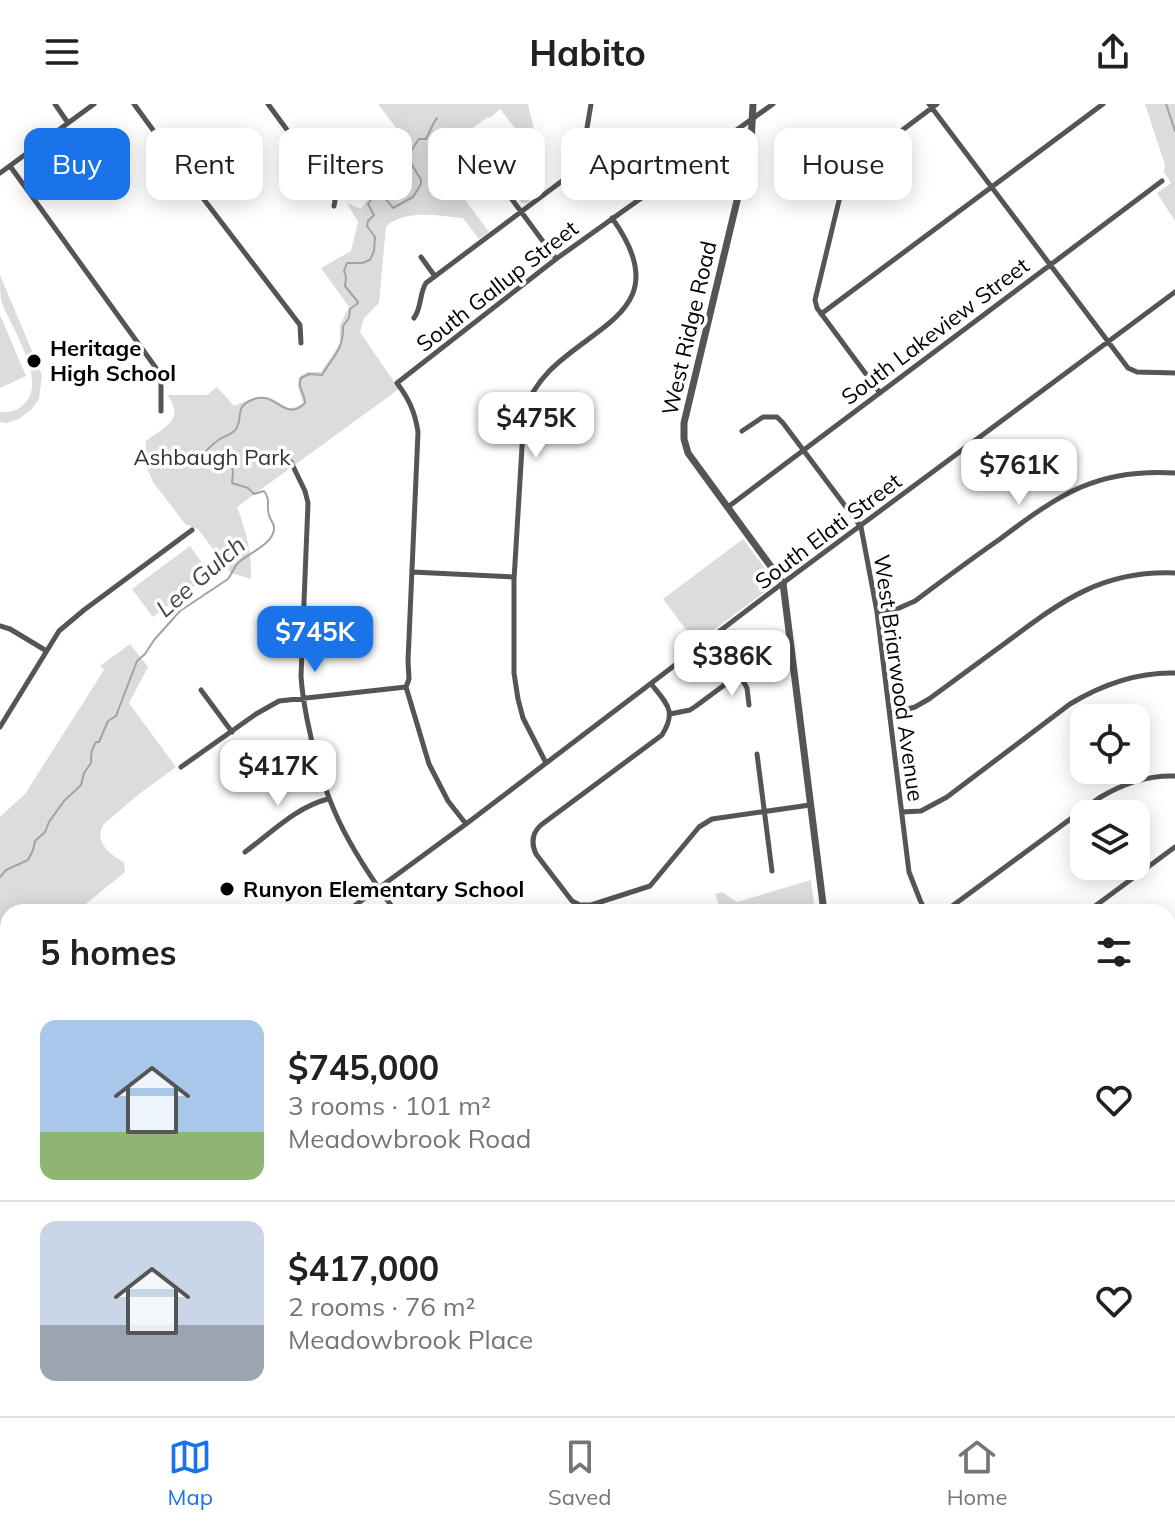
<!DOCTYPE html>
<meta charset="utf-8">
<style>
:root{--surface:#fff;--page:#f2f2f2;--text:#202124;--muted:#757577;--line:#e0e0e0;--accent:#1a73e8}
body{margin:0;font-family:Mulish,sans-serif;background:var(--page);color:var(--text);height:100vh;display:flex;flex-direction:column;font-size:30px;white-space:nowrap}
*{box-sizing:border-box;margin:0}
p{font-size:26px;color:var(--muted)}
.icon{flex:none;width:44px;height:44px;fill:none;stroke:currentColor;stroke-width:2;stroke-linecap:round;stroke-linejoin:round}
.map{position:relative;flex:1;overflow:hidden}
.drawer{position:absolute;left:0px;top:800px;width:1176px;height:512px;display:flex;flex-direction:column;background:var(--surface);border-radius:24px 24px 0 0;box-shadow:0 4px 20px #0003}
.drawer>*{flex:none}
.hud{position:absolute;left:24px;top:24px;width:1128px;height:72px;display:flex;gap:16px}
.controls{position:absolute;left:1070px;top:600px;display:grid;gap:16px}
.controls a{display:grid;place-items:center;width:80px;height:80px;border-radius:16px;background:var(--surface);box-shadow:0 4px 20px #0003;font-size:40px}
.price{position:absolute;translate:-50% -68px;padding:0 18px;border-radius:16px;background:#fff;color:#222;font-size:26px;line-height:52px;filter:drop-shadow(0 2px 4px #0008)}
.price::after{content:'';position:absolute;left:50%;top:48px;width:24px;height:18px;margin-left:-12px;background:inherit;clip-path:polygon(0 0,100% 0,50% 100%)}
.price.active{background:var(--accent);color:#fff}
ul{padding:0;list-style:none}
li{display:flex;align-items:center;gap:24px;height:200px;padding:0 40px}
li+li{border-top:2px solid var(--line)}
li span{display:grid;place-items:center;flex:none;width:224px;height:160px;border-radius:16px;color:#555}
li>.icon{margin-inline-start:auto}
span .icon{width:96px;height:96px;fill:#fffc;stroke-width:1}
li b{font-size:34px}
h2{display:flex;justify-content:space-between;align-items:center;height:96px;padding:0 40px;font-size:34px}
.pill{padding:0 28px;border-radius:16px;background:var(--surface);box-shadow:0 4px 20px #0003;font-size:28px;line-height:72px}
.pill.active{background:var(--accent);color:#fff}
header{display:flex;justify-content:space-between;align-items:center;height:104px;padding:0 40px;background:var(--surface);font-size:36px;font-weight:700}
.tabs{display:flex;justify-content:space-around;align-items:center;height:112px;border-top:2px solid var(--line);background:var(--surface);font-size:22px;color:var(--muted)}
.tabs a{display:grid;justify-items:center;gap:4px}
.tabs .active{color:var(--accent)}
.map>svg:first-child{display:block}
</style>
<header><svg class="icon" aria-label="menu" viewBox="0 0 24 24"><path d="M4 6h16M4 12h16M4 18h16"/></svg>Habito<svg class="icon" aria-label="share" viewBox="0 0 24 24"><path d="M12 15V3M7 8l5-5 5 5M5 13v7h14v-7"/></svg></header>
<div class="map">
<svg width="1175" height="1312" viewBox="0 0 1175 1312">
<rect width="100%" height="100%" fill="#fff"/>
<!-- green -->
<path fill="#dcdcdc" d="M378,0H528L539,47L529,61L545,85L527,99H522L504,77L503,71L513,59L517,36L521,32L500,5L490,14L488,13L460,33L464,38L439,61L489,128L479,135L463,114C437,112 408,105 386,122L379,199L364,214L360,228L399,285L237,403C246,428 252,448 251,475L231,469L198,425L185,420L153,378L145,359L146,337C164,323 186,316 167,291H207L217,283L234,302C244,298 256,291 267,293C283,296 284,312 303,299L298,283L299,273L307,268H321L340,240V221L349,203L321,164L351,147L358,118L347,99L361,105L368,95L382,87L407,43V38Z
M1145,0H1175V117L1157,89L1171,79L1164,68L1165,61Z
M0,171L42,271L39,295L31,306L19,315L7,319L0,318V308C9,309 17,307 23,301C50,278 10,223 1,196C0,188 0,179 0,171Z
M0,211L26,272L0,284Z
M743,435L775,478L774,481L696,539L663,495Z
M190,442L210,470L153,513L132,485Z
M130,540L148,563L129,599L176,663L139,690L104,720C93,737 109,750 124,758L125,768L76,808H8V1010L0,997V713L25,690L104,566L100,562Z
M811,776L815,808H706L723,803L718,799L715,790L722,788L737,798Z"/>
<g fill="none" stroke-linecap="round" stroke-linejoin="round">
<!-- stream -->
<path stroke="#a3a3a3" stroke-width="2" d="M1166,0L1175,27
M0,773L6,766L28,756L33,746L35,737L45,728L49,718L64,697L81,681L84,669L91,659C91,650 91,646 96,638H99L108,617L116,612L137,557L145,550L154,536L180,507L228,475C232,470 233,464 238,459C248,449 275,440 274,423C273,416 271,419 269,411C266,402 271,396 264,387L254,390L248,384L232,379C234,364 235,358 217,361L209,355L206,347C210,343 215,338 220,335C225,332 233,330 236,325C244,312 233,303 254,295C276,287 285,319 305,299C305,289 297,284 301,274L309,270L322,271C333,252 344,245 343,222L349,214L350,205L357,200L358,198L345,182L346,173L344,167L347,159H362L370,156L374,147L375,133L367,122L368,117L374,111L368,100L371,96L377,91L385,94L393,104L413,93L421,80V76C409,54 403,57 419,35H426C430,28 432,20 437,14
M0,891C16,914 0,930 8,949
M1168,1174L1175,1178
M66,1312L69,1304
M310,1312L326,1304"/>
<!-- minor -->
<path stroke="#555" stroke-width="5" d="M55,0L68,19
M134,0L199,89L300,221L301,239
M268,0L332,87L335,97L334,102
M929,0L1128,264L1137,268L1175,269
M10,62L156,264L161,279V307
M0,69L94,0
M497,75L487,60L489,55L501,48L509,55L507,59L496,70L497,75L556,155
M421,153L434,171
M821,210L1103,0
M414,214C422,203 419,190 426,179L574,68L583,48L591,0
M880,289L817,204L815,196L844,76L848,67L937,0
M742,327L763,313H777L783,319L861,423L877,508L909,768L920,796L926,808
M291,358L305,387L308,399L301,572C302,589 304,599 307,615C323,697 347,742 396,808
M728,403L1162,77
M412,468L514,473
M877,508L897,505L915,497C943,476 971,455 1000,435C1060,390 1097,364 1175,369
M0,522L10,525L45,546
M739,570L747,584L749,601
M652,581C667,600 677,607 662,631L541,721C532,729 531,739 536,750L572,797L580,801H591L650,782L699,723L712,715L810,701
M201,586L232,628
M670,610L690,606L696,602L777,542
M890,610L915,603L929,595C955,576 982,556 1008,537C1063,496 1103,466 1175,469
M0,623L59,527L84,506L192,426
M757,650L772,767
M546,659L523,614L518,595L514,569V476L524,310C546,223 693,226 612,114
M181,663L256,610L279,597L406,583
M902,708L921,707L947,693L1070,600C1103,580 1137,568 1175,569
M466,720L448,697L429,660L406,583L409,575L408,557L418,328C415,308 409,295 397,279L556,155L773,0
M245,748C271,729 296,703 328,695
M346,808L466,720L783,479L1175,188
M944,808L1099,694C1122,680 1148,671 1175,672
M1087,808L1175,743
M0,1066L8,1060
M1168,1241L1175,1249
M130,1304V1312
M339,1304L345,1312
M463,1304L469,1312
M580,1304L581,1312
M910,1304L916,1312
M1001,1304L1006,1312
M404,1312L409,1304
M737,1312L747,1304
M858,1312L869,1304"/>
<!-- tertiary -->
<path stroke="#555" stroke-width="7" d="M753,0L751,38L684,319V335L688,349L783,479L824,808
M1168,1139L1175,1142
M1168,1149L1175,1152"/>
<!-- primary -->
<path stroke="#000" stroke-width="9" d="M1168,1197L1175,1192
M1012,1312L1023,1304"/>
</g>
<!-- markers -->
<g fill="#000" stroke="#fff" stroke-width="3">
<circle cx="34" cy="257" r="8"/>
<circle cx="227" cy="785" r="8"/>
</g>
<g text-anchor="middle" stroke-width="7" stroke-linejoin="round" paint-order="stroke">
<!-- street labels -->
<g font-size="22" fill="#000" stroke="#fff">
<text transform="translate(497 182) rotate(-38)" y="8">South Gallup Street</text>
<text transform="translate(689 224) rotate(-77)" y="8">West Ridge Road</text>
<text transform="translate(935 227) rotate(-37)" y="8">South Lakeview Street</text>
<text transform="translate(828 427) rotate(-37)" y="8">South Elati Street</text>
<text transform="translate(899 574) rotate(82)" y="8">West Briarwood Avenue</text>
</g>
<!-- poi labels -->
<g font-size="22" font-weight="bold" fill="#000" stroke="#fff" text-anchor="start">
<text x="50" y="252">Heritage<tspan x="50" dy="25">High School</tspan></text>
<text x="243" y="793">Runyon Elementary School</text>
</g>
<!-- park labels -->
<g font-size="22" fill="#333" stroke="#fff">
<text x="212" y="361">Ashbaugh Park</text>
</g>
<!-- water labels -->
<g font-size="24" font-style="italic" fill="#444" stroke="#fff">
<text transform="translate(201 473) rotate(-41)" y="8">Lee Gulch</text>
</g>
</g>
</svg>
<div class="controls">
<a><svg class="icon" aria-label="locate" viewBox="0 0 24 24"><circle cx="12" cy="12" r="6"/><path d="M12 2v4M12 18v4M2 12h4M18 12h4"/></svg></a>
<a><svg class="icon" aria-label="layers" viewBox="0 0 24 24"><path d="M12 4l9 5-9 5-9-5zM3 14l9 5 9-5"/></svg></a>
</div>
<b class="price" style="left:536px;top:356px">$475K</b>
<b class="price" style="left:1019px;top:403px">$761K</b>
<b class="price active" style="left:315px;top:570px">$745K</b>
<b class="price" style="left:732px;top:594px">$386K</b>
<b class="price" style="left:278px;top:704px">$417K</b>
<div class="hud">
<a class="pill active">Buy</a>
<a class="pill">Rent</a>
<a class="pill">Filters</a>
<a class="pill">New</a>
<a class="pill">Apartment</a>
<a class="pill">House</a>
</div>
<section class="drawer">
<h2>5 homes<svg class="icon" aria-label="filters" viewBox="0 0 24 24"><path d="M4 7h16M4 17h16"/><circle cx="9" cy="7" r="2"/><circle cx="15" cy="17" r="2"/></svg></h2>
<ul>
<li><span style="background:linear-gradient(#a9c7e8 70%,#8fb573 0)"><svg class="icon" aria-label="home" viewBox="0 0 24 24"><path d="M3 11l9-7 9 7M6 9v11h12V9"/></svg></span><div><b>$745,000</b><p>3 rooms · 101 m²</p><p>Meadowbrook Road</p></div><svg class="icon" aria-label="heart" viewBox="0 0 24 24"><path d="M12 20l-8-8c-3-5 5-10 8-4 3-6 11-1 8 4z"/></svg></li>
<li><span style="background:linear-gradient(#c9d6e8 65%,#9aa5b1 0)"><svg class="icon" aria-label="home" viewBox="0 0 24 24"><path d="M3 11l9-7 9 7M6 9v11h12V9"/></svg></span><div><b>$417,000</b><p>2 rooms · 76 m²</p><p>Meadowbrook Place</p></div><svg class="icon" aria-label="heart" viewBox="0 0 24 24"><path d="M12 20l-8-8c-3-5 5-10 8-4 3-6 11-1 8 4z"/></svg></li>
</ul>
</section>
</div>
<nav class="tabs">
<a class="active"><svg class="icon" aria-label="map" viewBox="0 0 24 24"><path d="M3 6l6-2 6 2 6-2v14l-6 2-6-2-6 2zM9 4v14M15 6v14"/></svg>Map</a>
<a><svg class="icon" aria-label="saved" viewBox="0 0 24 24"><path d="M7 4h10v16l-5-4-5 4z"/></svg>Saved</a>
<a><svg class="icon" aria-label="home" viewBox="0 0 24 24"><path d="M3 11l9-7 9 7M6 9v11h12V9"/></svg>Home</a>
</nav>
